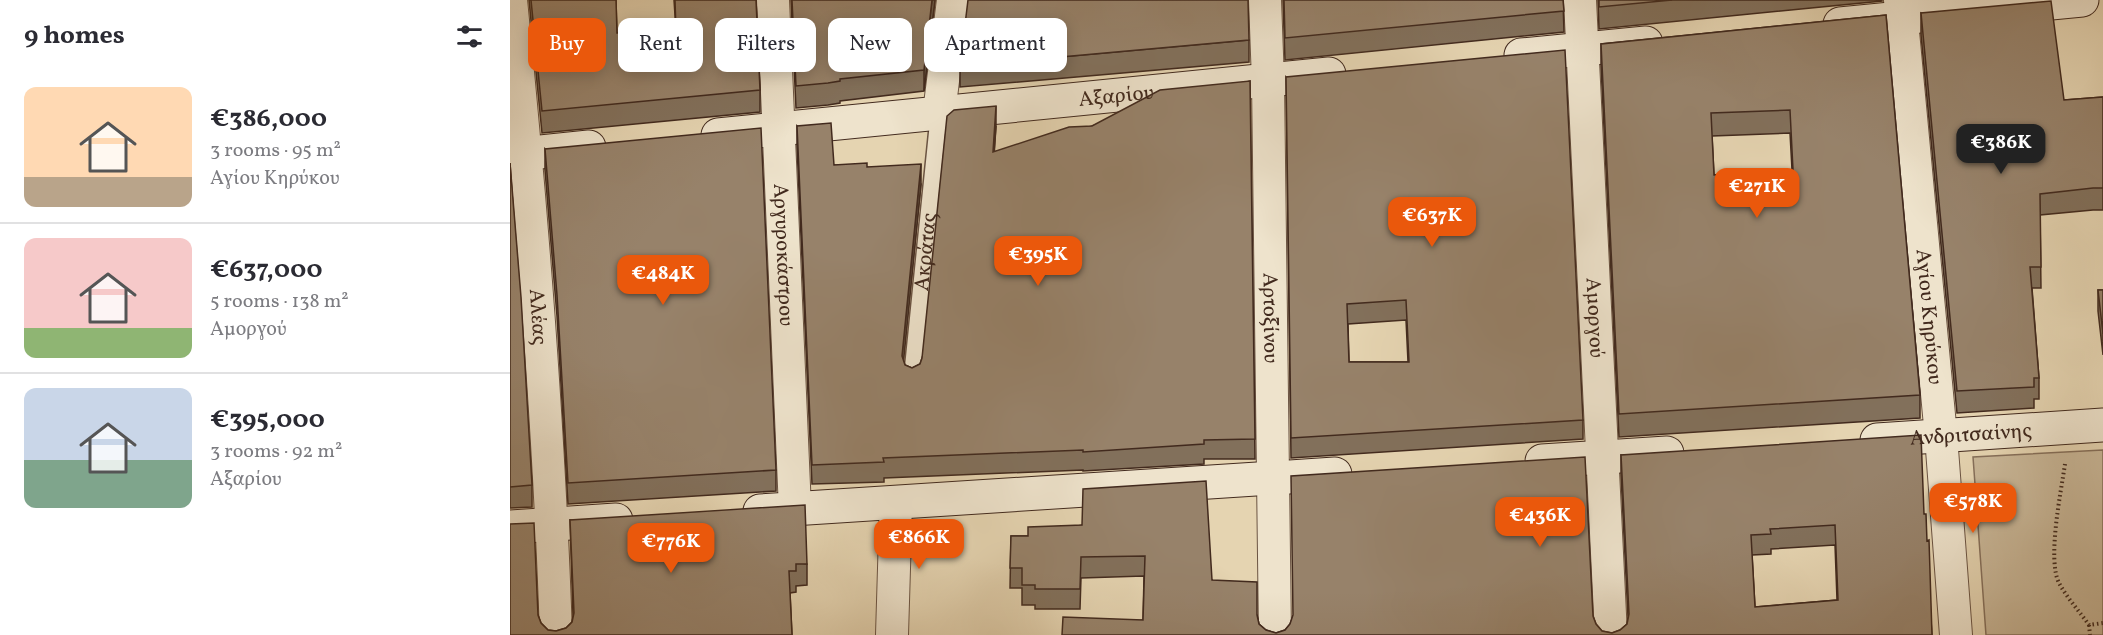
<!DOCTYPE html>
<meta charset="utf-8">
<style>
:root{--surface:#fff;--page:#f2f2f3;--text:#2b2b33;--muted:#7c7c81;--line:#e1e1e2;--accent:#ea580c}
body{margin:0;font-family:Vollkorn,serif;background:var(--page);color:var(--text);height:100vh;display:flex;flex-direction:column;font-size:22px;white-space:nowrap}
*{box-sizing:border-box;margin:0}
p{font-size:20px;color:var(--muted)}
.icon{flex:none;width:33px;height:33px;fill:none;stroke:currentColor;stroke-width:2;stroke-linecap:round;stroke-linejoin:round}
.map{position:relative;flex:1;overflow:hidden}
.details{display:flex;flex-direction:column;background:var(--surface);width:510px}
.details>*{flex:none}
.banner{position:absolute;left:18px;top:18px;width:570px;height:54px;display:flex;gap:12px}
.price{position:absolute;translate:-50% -51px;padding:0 14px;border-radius:12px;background:var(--accent);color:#fff;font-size:20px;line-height:39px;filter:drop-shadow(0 2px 3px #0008)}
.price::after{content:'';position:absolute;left:50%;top:36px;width:18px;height:14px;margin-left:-9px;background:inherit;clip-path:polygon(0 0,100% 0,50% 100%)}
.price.current{background:#222;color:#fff}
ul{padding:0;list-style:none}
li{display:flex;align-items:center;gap:18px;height:150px;padding:0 24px}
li+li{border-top:2px solid var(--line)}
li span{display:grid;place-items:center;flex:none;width:168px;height:120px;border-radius:12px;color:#555}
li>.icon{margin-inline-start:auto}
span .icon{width:72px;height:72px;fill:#fffc;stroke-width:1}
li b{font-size:26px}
h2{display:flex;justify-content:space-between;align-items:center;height:72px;padding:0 24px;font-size:26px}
.tag{padding:0 21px;border-radius:12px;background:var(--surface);box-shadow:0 3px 15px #0003;font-size:21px;line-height:54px}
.tag.current{background:var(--accent);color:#fff}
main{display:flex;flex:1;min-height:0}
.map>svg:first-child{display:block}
</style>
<main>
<section class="details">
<h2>9 homes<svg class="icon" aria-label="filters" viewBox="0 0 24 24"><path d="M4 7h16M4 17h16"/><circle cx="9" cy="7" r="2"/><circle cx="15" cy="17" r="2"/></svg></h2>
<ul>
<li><span style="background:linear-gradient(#ffd9b3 75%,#b9a48a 0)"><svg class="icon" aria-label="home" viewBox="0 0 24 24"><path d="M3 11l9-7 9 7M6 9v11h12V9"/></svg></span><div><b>€386,000</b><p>3 rooms · 95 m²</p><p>Αγίου Κηρύκου</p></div></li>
<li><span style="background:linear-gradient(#f6c9c9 75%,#8fb573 0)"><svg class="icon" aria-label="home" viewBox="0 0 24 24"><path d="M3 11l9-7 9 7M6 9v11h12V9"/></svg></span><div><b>€637,000</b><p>5 rooms · 138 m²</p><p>Αμοργού</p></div></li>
<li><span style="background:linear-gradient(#c9d6e8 60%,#7fa58c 0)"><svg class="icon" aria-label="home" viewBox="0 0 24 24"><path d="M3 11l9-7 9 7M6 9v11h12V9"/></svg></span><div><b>€395,000</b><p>3 rooms · 92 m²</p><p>Αξαρίου</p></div></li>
</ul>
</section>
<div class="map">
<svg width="1593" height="635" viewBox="0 0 1593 635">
<rect width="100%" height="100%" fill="#e5d4b1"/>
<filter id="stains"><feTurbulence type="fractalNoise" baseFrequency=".00333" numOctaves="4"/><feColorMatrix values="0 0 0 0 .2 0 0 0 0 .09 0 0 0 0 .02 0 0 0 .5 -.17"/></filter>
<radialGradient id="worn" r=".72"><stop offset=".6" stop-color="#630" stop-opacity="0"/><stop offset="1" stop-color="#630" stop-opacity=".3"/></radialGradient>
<!-- green -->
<path fill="#c9b798" stroke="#86705b" stroke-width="1.5" d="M1593,450V635H1476L1463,457Z"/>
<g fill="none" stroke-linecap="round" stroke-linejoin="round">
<!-- lane casing -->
<g stroke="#6b5443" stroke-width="19">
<g id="lane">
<path id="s1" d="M402,377L429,113"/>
</g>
</g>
<!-- street casing -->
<g stroke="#6b5443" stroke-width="34">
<g id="street">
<path id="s2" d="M1,0C22,211 39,423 46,635"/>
<path id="s3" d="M263,0L285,509"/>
<path id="s4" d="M755,0L758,81L765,635"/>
<path id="s5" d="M1070,0L1101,635"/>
<path id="s6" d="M1390,0L1431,436L1446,635"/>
<path d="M429,113L443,0"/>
<path d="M382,635L386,502"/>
</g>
</g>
<!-- secondary casing -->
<g stroke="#422a1e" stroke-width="35">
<g id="secondary">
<path d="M1330,24L1572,0"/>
<path d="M1011,55L1136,43"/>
<path id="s7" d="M208,135L819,74"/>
<path d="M0,155L79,147"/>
<path id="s8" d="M1367,440L1593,425"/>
<path d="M1032,461L1157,453"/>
<path d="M250,511L825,474"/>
<path d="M0,527L106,520"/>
</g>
</g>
<!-- path -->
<path stroke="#422a1e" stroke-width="4" stroke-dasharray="1.5 3" stroke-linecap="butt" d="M1555,464C1551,492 1537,559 1549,583C1557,598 1570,612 1579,625L1593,623
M1579,625L1580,635"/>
<!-- lane -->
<use href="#lane" stroke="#eee3cc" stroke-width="16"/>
<!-- street -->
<use href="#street" stroke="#eee3cc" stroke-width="32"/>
<!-- secondary -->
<use href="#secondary" stroke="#eee3cc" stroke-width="33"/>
</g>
<!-- wall -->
<path fill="#82705b" stroke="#422a1e" stroke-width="1.5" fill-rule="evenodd" d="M19,0H106L107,33L166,31L164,0H246L250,90V112L32,133Z
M281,0H425L414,91L330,101V103L318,105L286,108Z
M773,0H1053L1054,32L775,60Z
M1088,0H1372V1L1089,29Z
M1411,13L1554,100L1593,97V210H1583L1530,215L1531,288H1522L1529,378V399H1524V408L1447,413L1411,35Z
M1376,15L1410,395V418L1109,437L1091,66V44ZM1280,133L1282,170L1204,175L1202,136Z
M739,40V62L450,87V66Z
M776,77L1073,420V439L781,458ZM896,320L898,362H839L838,324Z
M740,81L745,459H694V464L573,471V470L374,478V482L302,484L287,146V126L324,165L357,167L411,184L393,360L395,365L402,368L410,364L412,358L486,126L484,152L582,126Z
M35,149L266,470V491L58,504L47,316L35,170Z
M0,163L22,485V507L0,508Z
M1588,290H1593V355L1588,311Z
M1111,455L1414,514L1422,635H552L633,620L634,576L571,578L570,609H525V605H512V588H500L501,536H518L572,525L702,580L747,615L749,624L756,630L766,633L775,630L780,624L783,616H1083L1086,624L1092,631L1102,633L1110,630L1117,624L1118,617L1111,475ZM1325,545L1327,600L1245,607L1242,555L1261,554V549Z
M60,520L297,564V585L286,586V592L280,593L282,635H0L28,615L31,623L38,630L46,631L56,628L62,622L63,616Z"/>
<!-- shaded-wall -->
<path fill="#6a5b4a" stroke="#422a1e" stroke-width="1.5" d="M422,0H425L414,91V70Z
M486,106V126L483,172V152Z
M411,164V184L392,376V356Z"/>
<!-- building -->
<path fill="#97826a" stroke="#422a1e" stroke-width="1.5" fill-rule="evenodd" d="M21,0H106L107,33L166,31L165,0H246L250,90L32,111Z
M282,0H422L414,70L330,79V81L318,83L286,86Z
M458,0H738L739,40L450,66Z
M774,0H1053L1054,11L775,38Z
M1089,0H1162L1089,7Z
M1541,1L1554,100L1593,97V188H1583L1530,194L1531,267H1520L1529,378H1524V387L1447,391L1411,13Z
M1376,15L1410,395L1109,414L1091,44ZM1280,110L1283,170L1204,175L1201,113Z
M1055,50L1073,420L781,438L776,77ZM896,300L899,362H839L837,304Z
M740,81L745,439L694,440V444L573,452V450L373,458L374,462L302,465L287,126L321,123L324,165L357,163V167L411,164L392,356L395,365L402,368L410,364L412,358L437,116L444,110L486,106L483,152L559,127L582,126L650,90Z
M251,128L266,470L58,483L47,295L35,149Z
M0,163L11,297L22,485L0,487Z
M1588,290H1593V334Z
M1411,435L1414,514H1416L1417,541L1419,540L1422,635H552L553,617L633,620L635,556L571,557L570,589H525V585H512V568H500L501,536H518V527L572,525L573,489L696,481L702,580L747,582V615L749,624L756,630L766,633L775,630L780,624L783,615L781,476L1075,457L1083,616L1086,624L1092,631L1102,633L1110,630L1117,624L1119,614L1111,455ZM1325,525L1328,600L1245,607L1241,535L1261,534L1260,529Z
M295,505L297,564H286V571H279L282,635H0V524L24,523L28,615L31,623L38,630L46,631L56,628L62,622L64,613L60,520Z"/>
<g text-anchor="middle" stroke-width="4.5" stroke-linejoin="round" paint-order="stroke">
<!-- street labels -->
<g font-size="21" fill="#422a1e" stroke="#eee3cc">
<text dy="7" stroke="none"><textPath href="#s7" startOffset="400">Αξαρίου</textPath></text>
<text dy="7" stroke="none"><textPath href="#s1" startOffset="126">Ακράτας</textPath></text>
<text dy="7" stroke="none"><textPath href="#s3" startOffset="255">Αργυροκάστρου</textPath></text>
<text dy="7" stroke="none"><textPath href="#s2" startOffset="318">Αλέας</textPath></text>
<text dy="7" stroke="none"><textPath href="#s4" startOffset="318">Αρτοξίνου</textPath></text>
<text dy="7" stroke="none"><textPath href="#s5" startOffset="318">Αμοργού</textPath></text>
<text dy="7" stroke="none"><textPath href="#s6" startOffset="318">Αγίου Κηρύκου</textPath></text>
<text dy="7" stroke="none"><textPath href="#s8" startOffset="94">Ανδριτσαίνης</textPath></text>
</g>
</g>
<rect width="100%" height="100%" filter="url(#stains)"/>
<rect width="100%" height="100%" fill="url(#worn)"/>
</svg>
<b class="price current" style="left:1491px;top:175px">€386K</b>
<b class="price" style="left:1247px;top:219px">€271K</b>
<b class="price" style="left:922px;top:248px">€637K</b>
<b class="price" style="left:528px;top:287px">€395K</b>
<b class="price" style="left:153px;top:306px">€484K</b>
<b class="price" style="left:1463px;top:534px">€578K</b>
<b class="price" style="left:1030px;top:548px">€436K</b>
<b class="price" style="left:409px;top:570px">€866K</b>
<b class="price" style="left:161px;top:574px">€776K</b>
<div class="banner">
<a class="tag current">Buy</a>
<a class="tag">Rent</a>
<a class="tag">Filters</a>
<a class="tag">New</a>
<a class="tag">Apartment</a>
</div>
</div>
</main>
